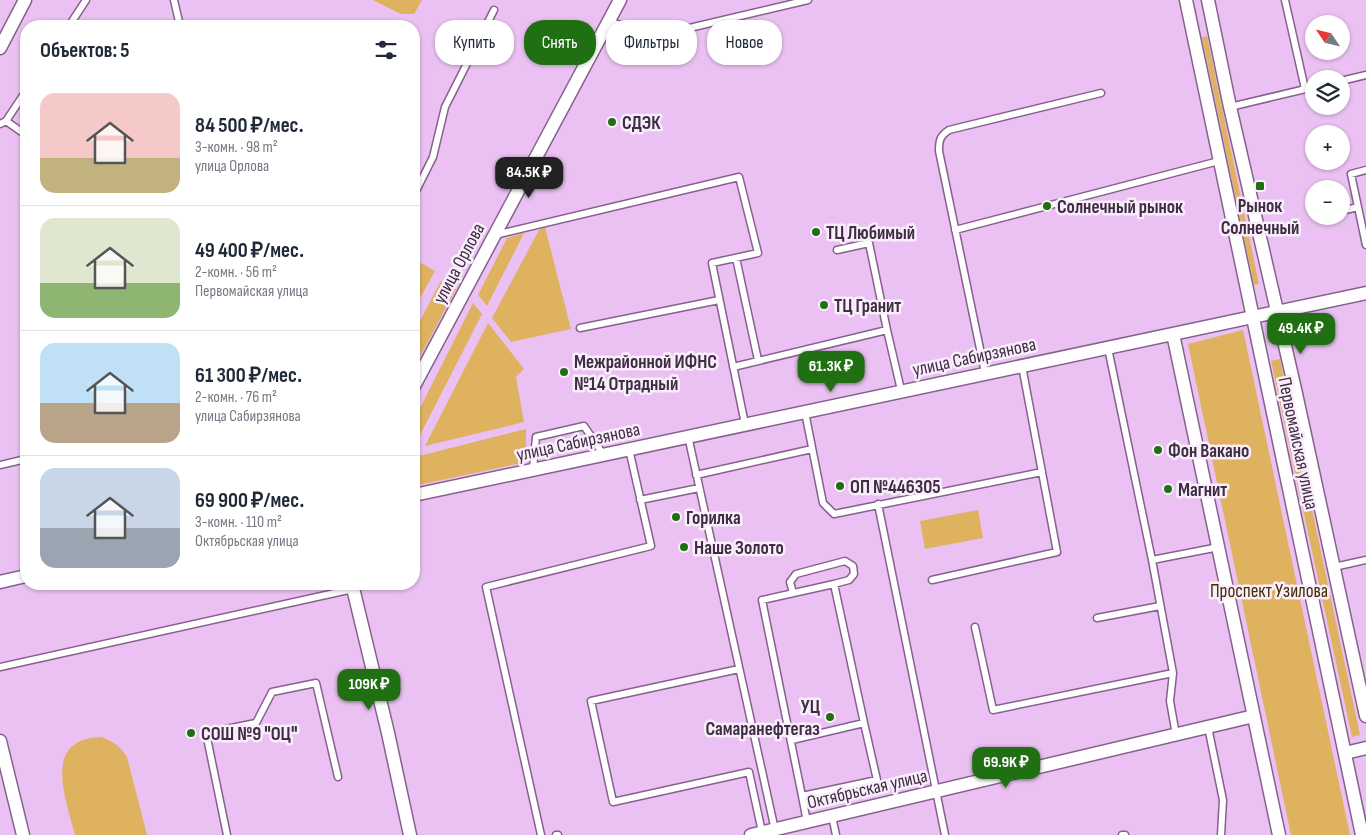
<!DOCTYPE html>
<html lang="ru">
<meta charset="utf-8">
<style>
:root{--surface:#fff;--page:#f6f6f7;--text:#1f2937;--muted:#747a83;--line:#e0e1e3;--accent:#206f13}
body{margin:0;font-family:"Sofia Sans Condensed",sans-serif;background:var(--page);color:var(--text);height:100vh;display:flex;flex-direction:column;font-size:19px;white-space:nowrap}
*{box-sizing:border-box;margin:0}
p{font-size:16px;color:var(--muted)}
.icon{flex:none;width:28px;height:28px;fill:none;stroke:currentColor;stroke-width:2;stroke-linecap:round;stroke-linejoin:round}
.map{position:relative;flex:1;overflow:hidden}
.drawer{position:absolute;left:20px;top:20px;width:400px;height:570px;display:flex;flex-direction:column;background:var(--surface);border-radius:20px;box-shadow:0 1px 4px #0004}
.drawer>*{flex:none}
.banner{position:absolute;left:435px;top:20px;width:475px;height:45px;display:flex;gap:10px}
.needle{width:32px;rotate:305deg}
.tools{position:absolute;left:1305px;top:15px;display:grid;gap:10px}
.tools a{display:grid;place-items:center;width:45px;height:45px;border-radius:50%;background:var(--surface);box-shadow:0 1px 4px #0004;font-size:25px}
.price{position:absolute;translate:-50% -42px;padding:0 11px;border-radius:10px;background:var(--accent);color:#fff;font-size:16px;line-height:32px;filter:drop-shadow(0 1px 2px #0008)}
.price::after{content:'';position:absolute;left:50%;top:30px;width:15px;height:11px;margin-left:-8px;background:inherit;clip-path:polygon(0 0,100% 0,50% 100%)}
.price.selected{background:#222;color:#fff}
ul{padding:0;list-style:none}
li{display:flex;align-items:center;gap:15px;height:125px;padding:0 20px}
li+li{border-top:1px solid var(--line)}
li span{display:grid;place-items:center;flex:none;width:140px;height:100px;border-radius:15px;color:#555}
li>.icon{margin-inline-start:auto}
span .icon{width:60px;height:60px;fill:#fffc;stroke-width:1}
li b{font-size:21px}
h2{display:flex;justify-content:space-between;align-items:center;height:60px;padding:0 20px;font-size:21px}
.pill{padding:0 18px;border-radius:20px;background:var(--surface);box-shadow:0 1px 4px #0004;font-size:18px;line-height:45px}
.pill.selected{background:var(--accent);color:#fff}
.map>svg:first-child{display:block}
</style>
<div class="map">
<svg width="1366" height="835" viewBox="0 0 1366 835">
<rect width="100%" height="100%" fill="#eac1f2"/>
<!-- green -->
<path fill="#dfb260" d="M373,0H422L414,14H401Z
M1207,36L1259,284L1254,285L1202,37Z
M545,227L571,329L511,342L492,318L539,230Z
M524,233L487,306L478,295L507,238Z
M414,259L435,271L414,309Z
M441,281L456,289L414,368V332Z
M473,303L482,314L414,447V420Z
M488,323L524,369L516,377L524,422L425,446Z
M1243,330L1350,835H1291L1188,344Z
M1280,359L1360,735L1352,737L1271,361Z
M526,429V462L414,486V467L419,456Z
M978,510L983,538L925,549L920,521Z
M101,737C113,741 120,746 127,757L147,835H75C66,799 41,739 101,737Z"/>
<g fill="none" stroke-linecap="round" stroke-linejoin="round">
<!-- service casing -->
<g stroke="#86618d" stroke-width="9">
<path id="service" d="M174,0L180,26
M1285,0L1305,89
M609,21L648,35L664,34L808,0
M69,26L86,0
M1341,81L1366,75
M1230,107L1314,87
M6,121L26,91
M0,124L6,121L26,135
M1366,170L1351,174L1366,245
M414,195L433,157L445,107L494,10
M1341,211L1358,207
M955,230L1219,161
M495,235L739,177L758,253L712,263L745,424
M837,250L869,243L887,330
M736,258L758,360
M580,328L719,300
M1108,348L1152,560L1173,673L1170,701L1176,735
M733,367L887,330L901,390
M985,373L939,151C939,140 940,136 949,130L1101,93
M805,412L823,503L834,514L1042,472
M688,436L775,830
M0,465L26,459
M533,469L536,437L584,426L603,454
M696,475L812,449
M640,500L699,488
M878,504L945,835
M1152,560L1219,547
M1334,567L1366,560
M932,580L1057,552L1022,366
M793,593L790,582L796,574L845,561L853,566L854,574L849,580L834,584
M1097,618L1160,606
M975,627L993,710L1173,673
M0,667L353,589
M739,669L591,701L613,802L749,772L762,832
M1208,727L1223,800L1221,835
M792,740L864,723L834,584L762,600L802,796L877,780L864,723
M802,796L807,822
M832,816L836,835
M227,835L206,733L256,723L272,692L316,683L338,777
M541,835L486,587L651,546L629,449
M556,835H558
M1122,835H1125"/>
</g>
<!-- minor casing -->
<g stroke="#86618d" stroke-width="15">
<path id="minor" d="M1186,0L1362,835
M1208,0L1230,107L1295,389L1366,716
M0,48L25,0
M1173,334L1279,835
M414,386L620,0
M414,495L1366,293
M0,582L26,576
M352,584L388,733L410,835
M0,741L23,835
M1345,753L1366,748
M751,835L1254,716"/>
</g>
<!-- service -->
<use href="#service" stroke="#fff" stroke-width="6"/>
<!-- minor -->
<use href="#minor" stroke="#fff" stroke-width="12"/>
</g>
<!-- markers -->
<g fill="#206f13" stroke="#faeefd" stroke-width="2">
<circle cx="612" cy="122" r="5"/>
<rect x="1255" y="181" width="10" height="10" rx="2.5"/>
<circle cx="1047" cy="206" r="5"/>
<circle cx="816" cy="232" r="5"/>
<circle cx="824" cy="305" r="5"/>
<circle cx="564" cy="372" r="5"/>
<circle cx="1158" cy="450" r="5"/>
<circle cx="840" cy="486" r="5"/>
<circle cx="1168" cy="489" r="5"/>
<circle cx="676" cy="517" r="5"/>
<circle cx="684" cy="547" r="5"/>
<circle cx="830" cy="717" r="5"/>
<circle cx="191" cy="733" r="5"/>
</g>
<g text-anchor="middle" stroke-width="5" stroke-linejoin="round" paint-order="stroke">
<!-- poi labels -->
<g font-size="19" font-weight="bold" fill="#3f2e42" stroke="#faeefd" text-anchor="start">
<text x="622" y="129">СДЭК</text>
<text x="1260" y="212" text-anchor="middle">Рынок<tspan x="1260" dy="22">Солнечный</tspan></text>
<text x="1057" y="213">Солнечный рынок</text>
<text x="826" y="239">ТЦ Любимый</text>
<text x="834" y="312">ТЦ Гранит</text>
<text x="574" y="368">Межрайонной ИФНС<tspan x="574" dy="22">№14 Отрадный</tspan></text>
<text x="1168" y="457">Фон Вакано</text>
<text x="850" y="493">ОП №446305</text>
<text x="1178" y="496">Магнит</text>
<text x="686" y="524">Горилка</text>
<text x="694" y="554">Наше Золото</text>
<text x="820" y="713" text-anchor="end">УЦ<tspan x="820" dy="22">Самаранефтегаз</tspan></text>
<text x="201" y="740">СОШ №9 "ОЦ"</text>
</g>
<!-- street labels -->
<g font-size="19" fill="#3f2e42" stroke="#faeefd">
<text transform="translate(458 263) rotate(-62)" y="7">улица Орлова</text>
<text transform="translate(974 356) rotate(-12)" y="7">улица Сабирзянова</text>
<text transform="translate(578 441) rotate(-12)" y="7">улица Сабирзянова</text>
<text transform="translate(1299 443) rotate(78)" y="7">Первомайская улица</text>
<text transform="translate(867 788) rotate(-13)" y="7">Октябрьская улица</text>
</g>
<!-- park labels -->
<g font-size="19" fill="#432e01" stroke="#faeefd">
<text x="1269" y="597">Проспект Узилова</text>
</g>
</g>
</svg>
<div class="tools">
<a><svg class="needle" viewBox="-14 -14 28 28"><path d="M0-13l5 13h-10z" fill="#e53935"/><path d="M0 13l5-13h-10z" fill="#747a83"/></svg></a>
<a><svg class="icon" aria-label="layers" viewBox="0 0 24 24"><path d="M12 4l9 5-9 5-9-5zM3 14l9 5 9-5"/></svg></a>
<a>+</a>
<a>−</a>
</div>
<b class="price selected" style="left:529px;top:199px">84.5K ₽</b>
<b class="price" style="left:1301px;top:355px">49.4K ₽</b>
<b class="price" style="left:831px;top:393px">61.3K ₽</b>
<b class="price" style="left:369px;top:711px">109K ₽</b>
<b class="price" style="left:1006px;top:789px">69.9K ₽</b>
<div class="banner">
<a class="pill">Купить</a>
<a class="pill selected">Снять</a>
<a class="pill">Фильтры</a>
<a class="pill">Новое</a>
</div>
<section class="drawer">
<h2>Объектов: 5<svg class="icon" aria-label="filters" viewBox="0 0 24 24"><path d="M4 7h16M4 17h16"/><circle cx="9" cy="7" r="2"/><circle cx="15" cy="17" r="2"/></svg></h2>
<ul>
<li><span style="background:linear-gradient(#f6c9c9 65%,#c2b280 0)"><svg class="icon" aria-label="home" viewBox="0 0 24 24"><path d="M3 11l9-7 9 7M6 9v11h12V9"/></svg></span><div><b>84 500 ₽/мес.</b><p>3-комн. · 98 m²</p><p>улица Орлова</p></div></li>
<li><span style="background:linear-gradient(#dfe7d0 65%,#8fb573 0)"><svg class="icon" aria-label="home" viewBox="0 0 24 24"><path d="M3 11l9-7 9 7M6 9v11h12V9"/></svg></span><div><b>49 400 ₽/мес.</b><p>2-комн. · 56 m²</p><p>Первомайская улица</p></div></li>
<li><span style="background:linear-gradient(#bfe0f5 60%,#b9a48a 0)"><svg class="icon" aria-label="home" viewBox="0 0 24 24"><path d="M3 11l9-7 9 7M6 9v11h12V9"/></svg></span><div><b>61 300 ₽/мес.</b><p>2-комн. · 76 m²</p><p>улица Сабирзянова</p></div></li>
<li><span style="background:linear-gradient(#c9d6e8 60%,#9aa5b1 0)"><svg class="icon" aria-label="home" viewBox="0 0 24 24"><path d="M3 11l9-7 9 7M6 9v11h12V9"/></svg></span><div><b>69 900 ₽/мес.</b><p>3-комн. · 110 m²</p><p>Октябрьская улица</p></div></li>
</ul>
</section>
</div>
